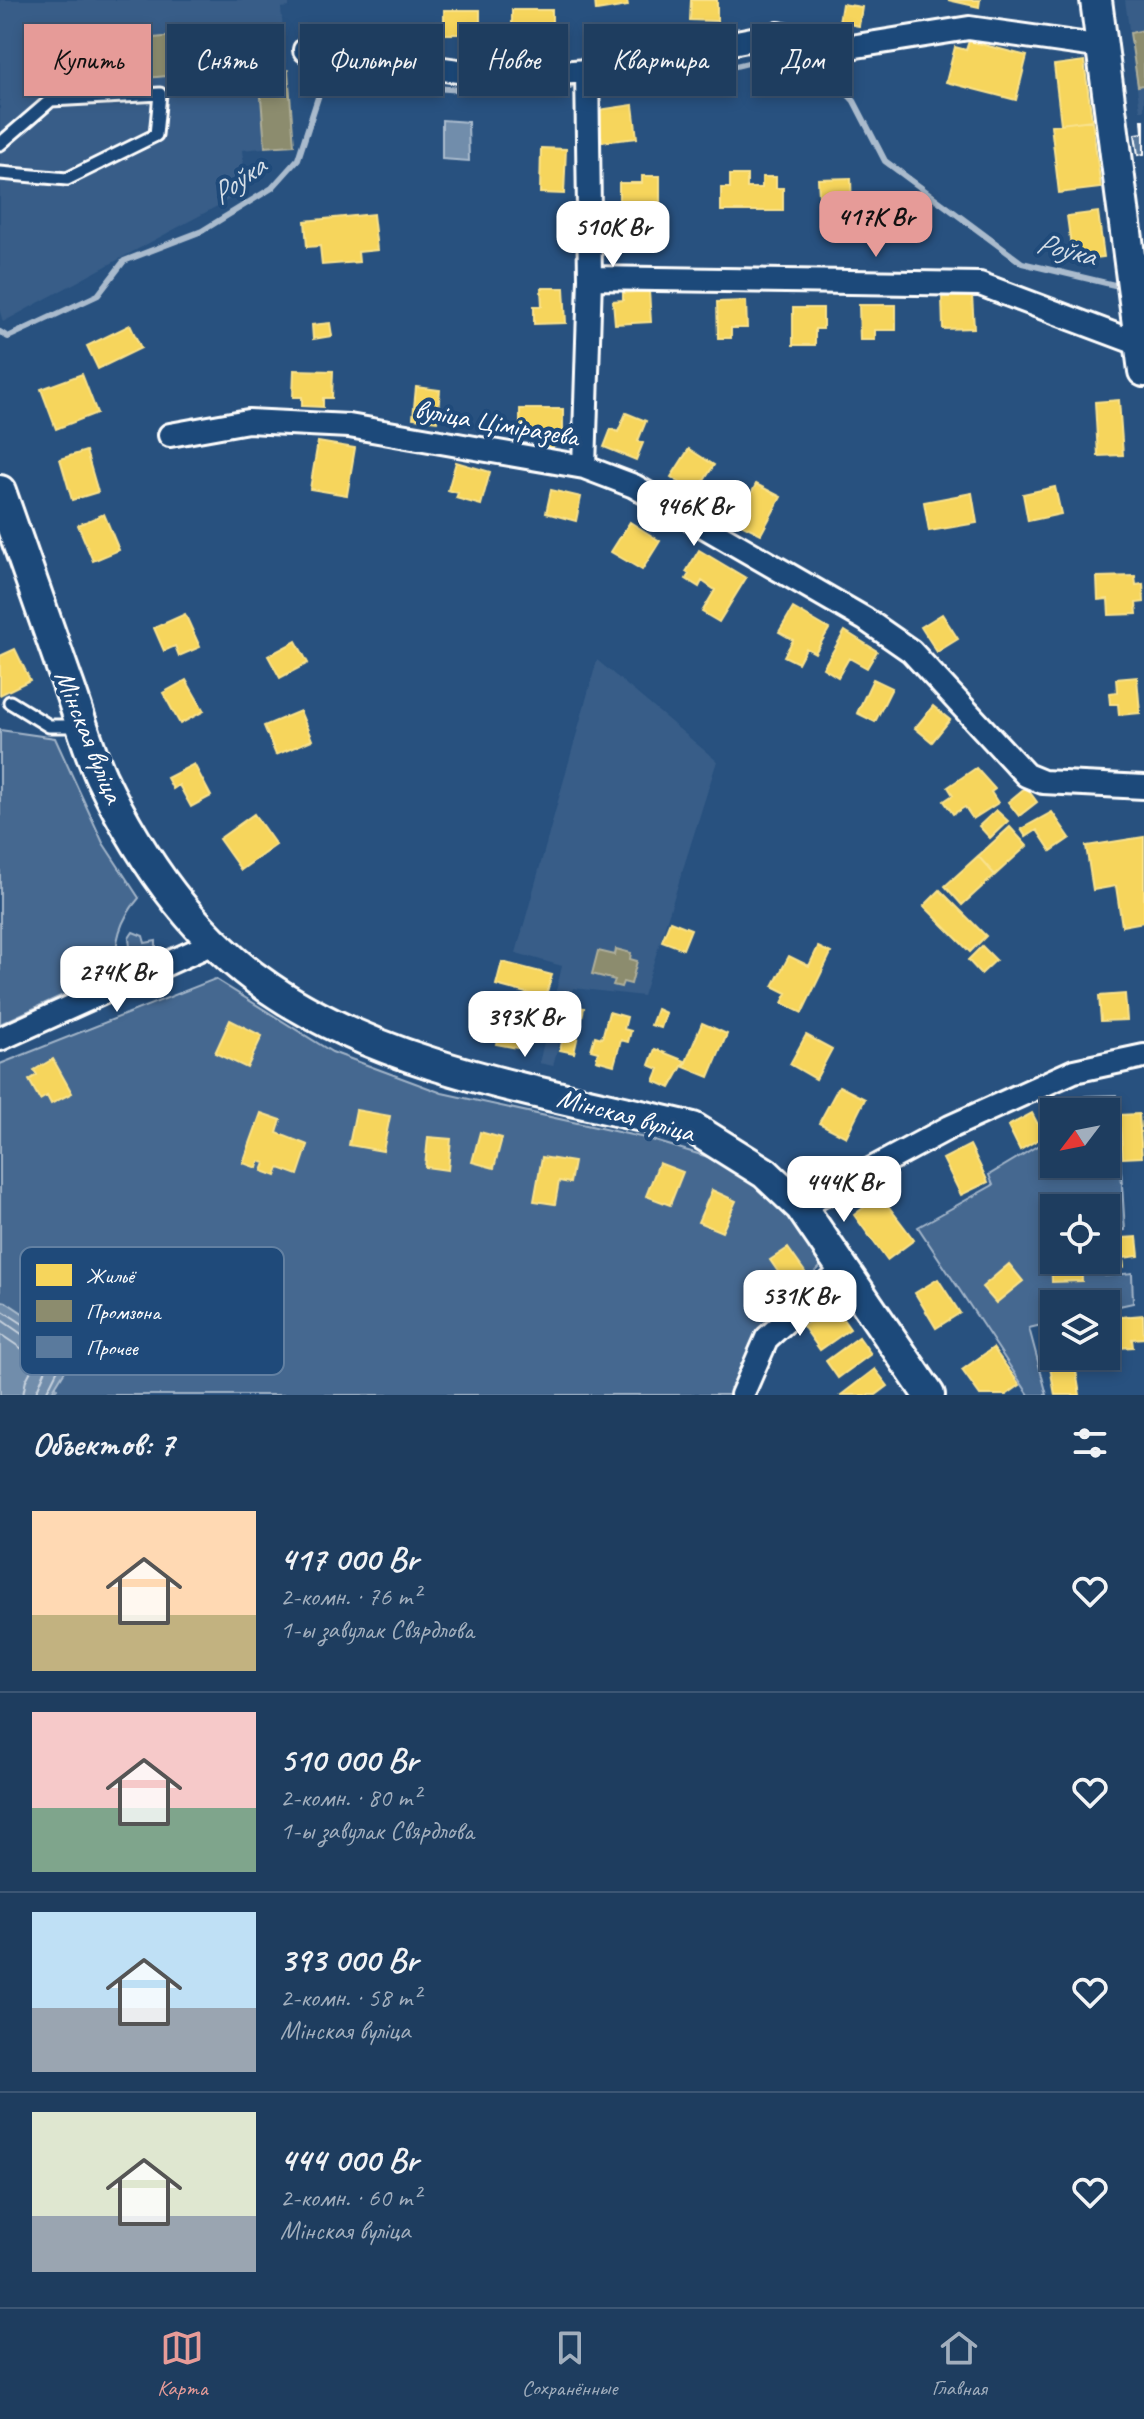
<!DOCTYPE html>
<html lang="ru">
<meta charset="utf-8">
<style>
:root{--surface:#1e3d5f;--page:#2b4868;--text:#f1f3f6;--muted:#a1aebd;--line:#3c5674;--accent:#e69b98}
body{margin:0;font-family:Caveat,sans-serif;background:var(--page);color:var(--text);height:100vh;display:flex;flex-direction:column;font-size:30px;white-space:nowrap}
*{box-sizing:border-box;margin:0}
p{font-size:26px;color:var(--muted)}
.icon{flex:none;width:44px;height:44px;fill:none;stroke:currentColor;stroke-width:2;stroke-linecap:round;stroke-linejoin:round}
.map{position:relative;height:1395px;overflow:hidden}
.details{display:flex;flex-direction:column;background:var(--surface);flex:1}
.details>*{flex:none}
.guide{position:absolute;left:24px;top:24px;width:1096px;height:72px;display:flex;gap:16px}
.needle{width:52px;rotate:238deg}
.fabs{position:absolute;left:1040px;top:1098px;display:grid;gap:16px}
.fabs a{display:grid;place-items:center;width:80px;height:80px;border-radius:0px;background:var(--surface);box-shadow:0 4px 12px #0003,0 0 0 2px var(--line);font-size:40px}
.price{position:absolute;translate:-50% -68px;padding:0 18px;border-radius:16px;background:#fff;color:#222;font-size:26px;line-height:52px;filter:drop-shadow(0 2px 4px #0008)}
.price::after{content:'';position:absolute;left:50%;top:48px;width:24px;height:18px;margin-left:-12px;background:inherit;clip-path:polygon(0 0,100% 0,50% 100%)}
.price.on{background:var(--accent);color:#111}
ul{padding:0;list-style:none}
li{display:flex;align-items:center;gap:24px;height:200px;padding:0 32px}
li+li{border-top:2px solid var(--line)}
li span{display:grid;place-items:center;flex:none;width:224px;height:160px;border-radius:0px;color:#555}
li>.icon{margin-inline-start:auto}
span .icon{width:96px;height:96px;fill:#fffc;stroke-width:1}
li b{font-size:34px}
h2{display:flex;justify-content:space-between;align-items:center;height:96px;padding:0 32px;font-size:34px}
.pill{padding:0 28px;border-radius:0px;background:var(--surface);box-shadow:0 4px 12px #0003,0 0 0 2px var(--line);font-size:28px;line-height:72px}
.pill.on{background:var(--accent);color:#111}
.tab-bar{display:flex;justify-content:space-around;align-items:center;height:112px;border-top:2px solid var(--line);background:var(--surface);font-size:22px;color:var(--muted)}
.tab-bar a{display:grid;justify-items:center;gap:4px}
.tab-bar .on{color:var(--accent)}
.map>svg:first-child{display:block}
</style>
<div class="map">
<svg width="1144" height="1395" viewBox="0 0 1144 1395">
<rect width="100%" height="100%" fill="#28517f"/>
<filter id="ink" filterUnits="userSpaceOnUse"><feTurbulence type="fractalNoise" baseFrequency=".0125" numOctaves="2"/><feDisplacementMap in="SourceGraphic" scale="16" xChannelSelector="R" yChannelSelector="G"/><feConvolveMatrix kernelMatrix="1 2 1 2 8 2 1 2 1" color-interpolation-filters="sRGB"/></filter>
<g filter="url(#ink)">
<!-- built -->
<path fill="#375d88" d="M0,0H289V7L281,8L294,145L242,150L247,190L3,322L0,312Z
M1125,0H1144V110H1140Z
M597,660L717,761L643,996L573,988L553,1066L539,1063L562,966L516,953Z"/>
<!-- green -->
<path fill="#446890" stroke="#a2b4c8" stroke-width="2" d="M0,730L55,738L103,843L139,898C119,921 115,941 115,971L0,1024Z
M133,932L143,936L145,943L156,941V947L132,965L129,938Z
M215,979L332,1052L442,1093L645,1138L728,1163L771,1193L825,1262L761,1328L733,1395H50L57,1388L6,1302L0,1301V1064Z
M1116,1095L1125,1230L1106,1232V1208H1054V1260H1102L1105,1276L1132,1273L1133,1303L1106,1309V1304H1054V1322L1029,1328L1047,1395H1029L918,1227L993,1185L989,1175L1052,1137L1042,1121L1054,1115V1164H1106V1112H1058L1085,1096Z"/>
<!-- water -->
<path fill="#718dab" stroke="#aabbcd" stroke-width="2" d="M442,120L468,122L469,161L442,159Z
M0,1301L6,1302L72,1346L71,1361L50,1395H0Z"/>
<!-- homes -->
<path fill="#f6d55c" stroke="#f9e28d" stroke-width="2" d="M595,0H627L628,6L596,11Z
M691,0H717V21L690,20Z
M948,0H980L979,7Z
M842,4L862,7L859,26L839,22Z
M444,10H480V34H444Z
M512,10H552V42L512,41Z
M969,41L1027,56L1016,100L946,82L955,47L966,50Z
M1084,61L1092,120L1061,124L1054,65Z
M633,105L637,138L602,142L598,110Z
M1092,120L1101,188L1059,193L1051,125Z
M541,148L566,149L564,194L540,193Z
M730,175H747V188H762V177H776V188H783V211H721V188H730Z
M642,176H660V210H619V183H642Z
M851,178L852,211L820,212L818,179Z
M1098,212L1104,257L1073,261L1067,216Z
M373,214L377,250L358,252L359,262L322,265L320,246L307,247L305,221Z
M541,288H564L566,323L534,324V306H542Z
M649,291L651,322L615,324L613,301L623,300V293Z
M972,296L974,328L943,329L942,297Z
M746,301L747,328H731V338H718L717,302Z
M859,305H896V330H875V340H860Z
M793,308H823V329H815V345H793Z
M330,323L332,336L313,339L312,325Z
M130,325L141,348L98,369L87,346Z
M294,370L333,371L332,398H323V407L302,406V397H293Z
M82,374L97,413L56,429L41,389Z
M416,387L440,390L437,421L413,418Z
M1119,400L1123,455L1098,456L1095,402Z
M520,409H563V438H553V449H538V437H520Z
M626,413L646,421L638,441L643,443L636,460L604,447L611,429L618,432Z
M318,442L355,448L347,495L310,489Z
M689,449L714,465L696,493L671,477Z
M86,451L98,492L72,500L60,459Z
M456,462L490,472L481,505L456,498L458,493L448,490Z
M756,484L781,497L761,534L737,522Z
M1055,487L1061,514L1028,521L1023,494Z
M551,490L581,497L576,521L546,513Z
M972,493L977,523L929,531L924,502Z
M104,514L119,550L93,561L78,525Z
M630,522L660,541L642,570L611,552Z
M699,550L746,578L719,622L702,612L715,590L702,581L699,587L686,579L689,574L686,572Z
M1135,576L1136,585L1143,584L1144,602L1136,603L1137,614L1109,615L1108,599L1098,600L1097,577Z
M793,608L829,629L815,653L806,648L798,663L784,656L793,640L779,632Z
M185,614L200,647L179,656L175,646L164,651L154,628Z
M942,614L958,639L937,652L921,627Z
M845,631L877,651L867,668L849,658L838,677L823,668Z
M296,641L308,663L280,678L268,656Z
M15,649L30,680L0,695V656Z
M1137,677L1140,713L1119,715L1118,704H1110L1109,693L1117,692L1116,679Z
M873,679L892,688L875,722L857,713Z
M186,680L204,711L180,724L163,693Z
M933,706L950,720L932,742L915,728Z
M300,711L312,740L276,755L264,726Z
M194,764L211,796L191,807L179,785L173,789L167,778Z
M976,768L995,789L991,792L998,803L973,819L965,807L953,814L944,801L953,795L948,787Z
M1026,787L1037,802L1019,816L1008,802Z
M996,810L1008,821L990,838L979,826Z
M1052,812L1070,838L1051,851L1037,830L1026,837L1021,829Z
M254,814L276,845L241,870L219,839Z
M1010,827L1027,846L995,875L978,856Z
M1144,837V922L1122,926L1116,886L1093,890L1086,846Z
M978,856L995,875L962,905L945,886Z
M940,890L986,936L970,952L924,906Z
M670,921L691,929L683,949L662,941Z
M982,946L996,960L981,974L968,960Z
M818,947L831,953L802,1013L782,1003L787,993L773,986L789,956L809,966Z
M502,962L552,975L545,998L496,985Z
M1125,994L1127,1020L1101,1021L1099,996Z
M505,1005L516,1007L515,1013L525,1015L522,1026L528,1027L526,1037L520,1036L518,1048L496,1044Z
M571,1005L584,1008L574,1053L560,1050Z
M657,1009L666,1013L661,1028L651,1025Z
M609,1012L627,1017L624,1029L631,1031L628,1042L621,1040L614,1065L596,1060L598,1052L591,1050L595,1036L602,1038Z
M230,1020L262,1036L247,1068L215,1053Z
M702,1023L727,1034L709,1077L684,1067Z
M806,1035L832,1049L816,1079L790,1064Z
M655,1049L685,1061L670,1088L654,1081L659,1069L649,1065Z
M53,1059L72,1093L51,1104L47,1096L40,1100L29,1080L37,1075L34,1070Z
M839,1086L865,1099L846,1137L819,1123Z
M356,1110L390,1116L383,1151L349,1145Z
M261,1113L281,1120L277,1133L308,1145L298,1175L279,1168L276,1176L262,1171L265,1163L259,1161L257,1168L243,1163Z
M1032,1113L1044,1136L1020,1150L1008,1126Z
M1139,1114L1142,1157L1123,1158L1119,1115Z
M480,1132L502,1138L494,1168L472,1162Z
M428,1137L451,1139L448,1170L425,1167Z
M970,1145L988,1182L961,1195L943,1159Z
M542,1157L574,1162L570,1183L559,1181L555,1204L534,1201Z
M659,1163L683,1172L670,1205L646,1196Z
M712,1190L736,1201L722,1232L698,1222Z
M880,1195L914,1240L887,1260L854,1215Z
M1137,1237L1139,1256L1123,1258L1124,1267L1109,1269L1106,1239Z
M1051,1240H1054V1260H1081L1082,1281L1052,1282Z
M788,1248L805,1272L787,1285L770,1260Z
M1009,1264L1023,1281L996,1303L982,1287Z
M938,1279L960,1313L936,1328L915,1293Z
M833,1305L850,1329L820,1350L803,1326Z
M1143,1315L1144,1338L1132,1339L1133,1347L1118,1348L1117,1340L1111,1341L1109,1318Z
M859,1337L871,1354L838,1378L826,1361Z
M1054,1344V1356H1084L1087,1369L1076,1371L1080,1395H1055L1046,1345Z
M993,1348L1020,1385L1006,1395H980L962,1370Z
M875,1369L888,1386L876,1395H841Z"/>
<!-- industry -->
<path fill="#8c8c6e" stroke="#aeae9a" stroke-width="2" d="M249,29L252,68L93,83L89,44Z
M1144,30V85L1138,86L1130,33Z
M288,70L294,145L265,147L259,73Z
M616,949L631,953L630,959L637,961L631,984L623,982L621,987L613,985L615,980L592,974L598,951L615,955Z"/>
<g fill="none" stroke-linecap="round" stroke-linejoin="round">
<!-- shore -->
<path stroke="#c6d1dd" stroke-width="2" d="M0,1309L63,1350V1359L45,1395
M0,1319L52,1355L35,1395
M0,1334L37,1359L26,1380L23,1395"/>
<!-- stream -->
<path stroke="#aabbcd" stroke-width="6" d="M605,79L707,73L793,52L822,67L854,101L885,161L1022,263L1123,287
M0,332L8,337L98,295L124,261L202,231L272,188L298,159L323,82C405,79 488,102 570,86"/>
</g>
<!-- building -->
<path fill="#5a7a9d" stroke="#fff" stroke-width="2" d="M1142,120H1144V154L1138,155L1135,134L1143,133Z"/>
<g fill="none" stroke-linecap="round" stroke-linejoin="round">
<!-- lane casing -->
<g stroke="#fff" stroke-width="17">
<path id="lane" d="M0,144L51,100L160,94L156,135L67,179L0,173
M10,702L49,726H78"/>
</g>
<!-- street casing -->
<g stroke="#fff" stroke-width="28">
<path id="street" d="M305,50L502,77L587,71L778,34L844,48L969,28L1103,47
M590,278L980,284L1142,345
M170,435L248,421L349,426L584,467L634,486L865,619L911,651L1026,775L1043,782L1144,787
M584,467L590,278L587,71
M0,1039L213,943
M801,1207L950,1127L1074,1071L1144,1056
M742,1395L767,1338L843,1270"/>
</g>
<!-- secondary casing -->
<g stroke="#fff" stroke-width="36">
<path id="secondary" d="M1096,0L1144,371
M0,491C22,554 44,616 66,679C78,711 87,746 101,777C140,858 194,937 269,988C388,1070 554,1094 693,1128L765,1173L801,1207L929,1395"/>
</g>
<!-- lane -->
<use href="#lane" stroke="#1f4a7a" stroke-width="11"/>
<!-- street -->
<use href="#street" stroke="#1f4a7a" stroke-width="22"/>
<!-- secondary -->
<use href="#secondary" stroke="#1f4a7a" stroke-width="30"/>
</g>
</g>
<g text-anchor="middle" stroke-width="8" stroke-linejoin="round" paint-order="stroke">
<!-- street labels -->
<g font-size="28" fill="#fff" stroke="#1f4a7a">
<text transform="translate(497 422) rotate(10)" y="10">вуліца Ціміразева</text>
<text transform="translate(90 736) rotate(68)" y="10">Мінская вуліца</text>
<text transform="translate(626 1114) rotate(15)" y="10">Мінская вуліца</text>
</g>
<!-- water labels -->
<g font-size="30" font-style="italic" fill="#d4dde6" stroke="#1f4a7a">
<text transform="translate(238 180) rotate(-36)" y="10">Роўка</text>
<text transform="translate(1066 249) rotate(14)" y="10">Роўка</text>
</g>
</g>
<!-- legend -->
<rect x="20" y="1247" width="264" height="128" rx="12" fill="#1f4a7a" stroke="#6280a2" stroke-width="2"/>
<rect x="36" y="1264" width="36" height="22" fill="#f6d55c"/>
<rect x="36" y="1300" width="36" height="22" fill="#8c8c6e"/>
<rect x="36" y="1336" width="36" height="22" fill="#5a7a9d"/>
<g font-size="22" fill="#fff">
<text x="86" y="1283">Жильё</text>
<text x="86" y="1319">Промзона</text>
<text x="86" y="1355">Прочее</text>
</g>
</svg>
<div class="fabs">
<a><svg class="needle" viewBox="-14 -14 28 28"><path d="M0-13l5 13h-10z" fill="#e53935"/><path d="M0 13l5-13h-10z" fill="#a1aebd"/></svg></a>
<a><svg class="icon" aria-label="locate" viewBox="0 0 24 24"><circle cx="12" cy="12" r="6"/><path d="M12 2v4M12 18v4M2 12h4M18 12h4"/></svg></a>
<a><svg class="icon" aria-label="layers" viewBox="0 0 24 24"><path d="M12 4l9 5-9 5-9-5zM3 14l9 5 9-5"/></svg></a>
</div>
<b class="price on" style="left:876px;top:259px">417K Br</b>
<b class="price" style="left:613px;top:269px">510K Br</b>
<b class="price" style="left:694px;top:548px">946K Br</b>
<b class="price" style="left:117px;top:1014px">274K Br</b>
<b class="price" style="left:525px;top:1059px">393K Br</b>
<b class="price" style="left:844px;top:1224px">444K Br</b>
<b class="price" style="left:800px;top:1338px">531K Br</b>
<div class="guide">
<a class="pill on">Купить</a>
<a class="pill">Снять</a>
<a class="pill">Фильтры</a>
<a class="pill">Новое</a>
<a class="pill">Квартира</a>
<a class="pill">Дом</a>
</div>
</div>
<section class="details">
<h2>Объектов: 7<svg class="icon" aria-label="filters" viewBox="0 0 24 24"><path d="M4 7h16M4 17h16"/><circle cx="9" cy="7" r="2"/><circle cx="15" cy="17" r="2"/></svg></h2>
<ul>
<li><span style="background:linear-gradient(#ffd9b3 65%,#c2b280 0)"><svg class="icon" aria-label="home" viewBox="0 0 24 24"><path d="M3 11l9-7 9 7M6 9v11h12V9"/></svg></span><div><b>417 000 Br</b><p>2-комн. · 76 m²</p><p>1-ы завулак Свярдлова</p></div><svg class="icon" aria-label="heart" viewBox="0 0 24 24"><path d="M12 20l-8-8c-3-5 5-10 8-4 3-6 11-1 8 4z"/></svg></li>
<li><span style="background:linear-gradient(#f6c9c9 60%,#7fa58c 0)"><svg class="icon" aria-label="home" viewBox="0 0 24 24"><path d="M3 11l9-7 9 7M6 9v11h12V9"/></svg></span><div><b>510 000 Br</b><p>2-комн. · 80 m²</p><p>1-ы завулак Свярдлова</p></div><svg class="icon" aria-label="heart" viewBox="0 0 24 24"><path d="M12 20l-8-8c-3-5 5-10 8-4 3-6 11-1 8 4z"/></svg></li>
<li><span style="background:linear-gradient(#bfe0f5 60%,#9aa5b1 0)"><svg class="icon" aria-label="home" viewBox="0 0 24 24"><path d="M3 11l9-7 9 7M6 9v11h12V9"/></svg></span><div><b>393 000 Br</b><p>2-комн. · 58 m²</p><p>Мінская вуліца</p></div><svg class="icon" aria-label="heart" viewBox="0 0 24 24"><path d="M12 20l-8-8c-3-5 5-10 8-4 3-6 11-1 8 4z"/></svg></li>
<li><span style="background:linear-gradient(#dfe7d0 65%,#9aa5b1 0)"><svg class="icon" aria-label="home" viewBox="0 0 24 24"><path d="M3 11l9-7 9 7M6 9v11h12V9"/></svg></span><div><b>444 000 Br</b><p>2-комн. · 60 m²</p><p>Мінская вуліца</p></div><svg class="icon" aria-label="heart" viewBox="0 0 24 24"><path d="M12 20l-8-8c-3-5 5-10 8-4 3-6 11-1 8 4z"/></svg></li>
</ul>
</section>
<nav class="tab-bar">
<a class="on"><svg class="icon" aria-label="map" viewBox="0 0 24 24"><path d="M3 6l6-2 6 2 6-2v14l-6 2-6-2-6 2zM9 4v14M15 6v14"/></svg>Карта</a>
<a><svg class="icon" aria-label="saved" viewBox="0 0 24 24"><path d="M7 4h10v16l-5-4-5 4z"/></svg>Сохранённые</a>
<a><svg class="icon" aria-label="home" viewBox="0 0 24 24"><path d="M3 11l9-7 9 7M6 9v11h12V9"/></svg>Главная</a>
</nav>
